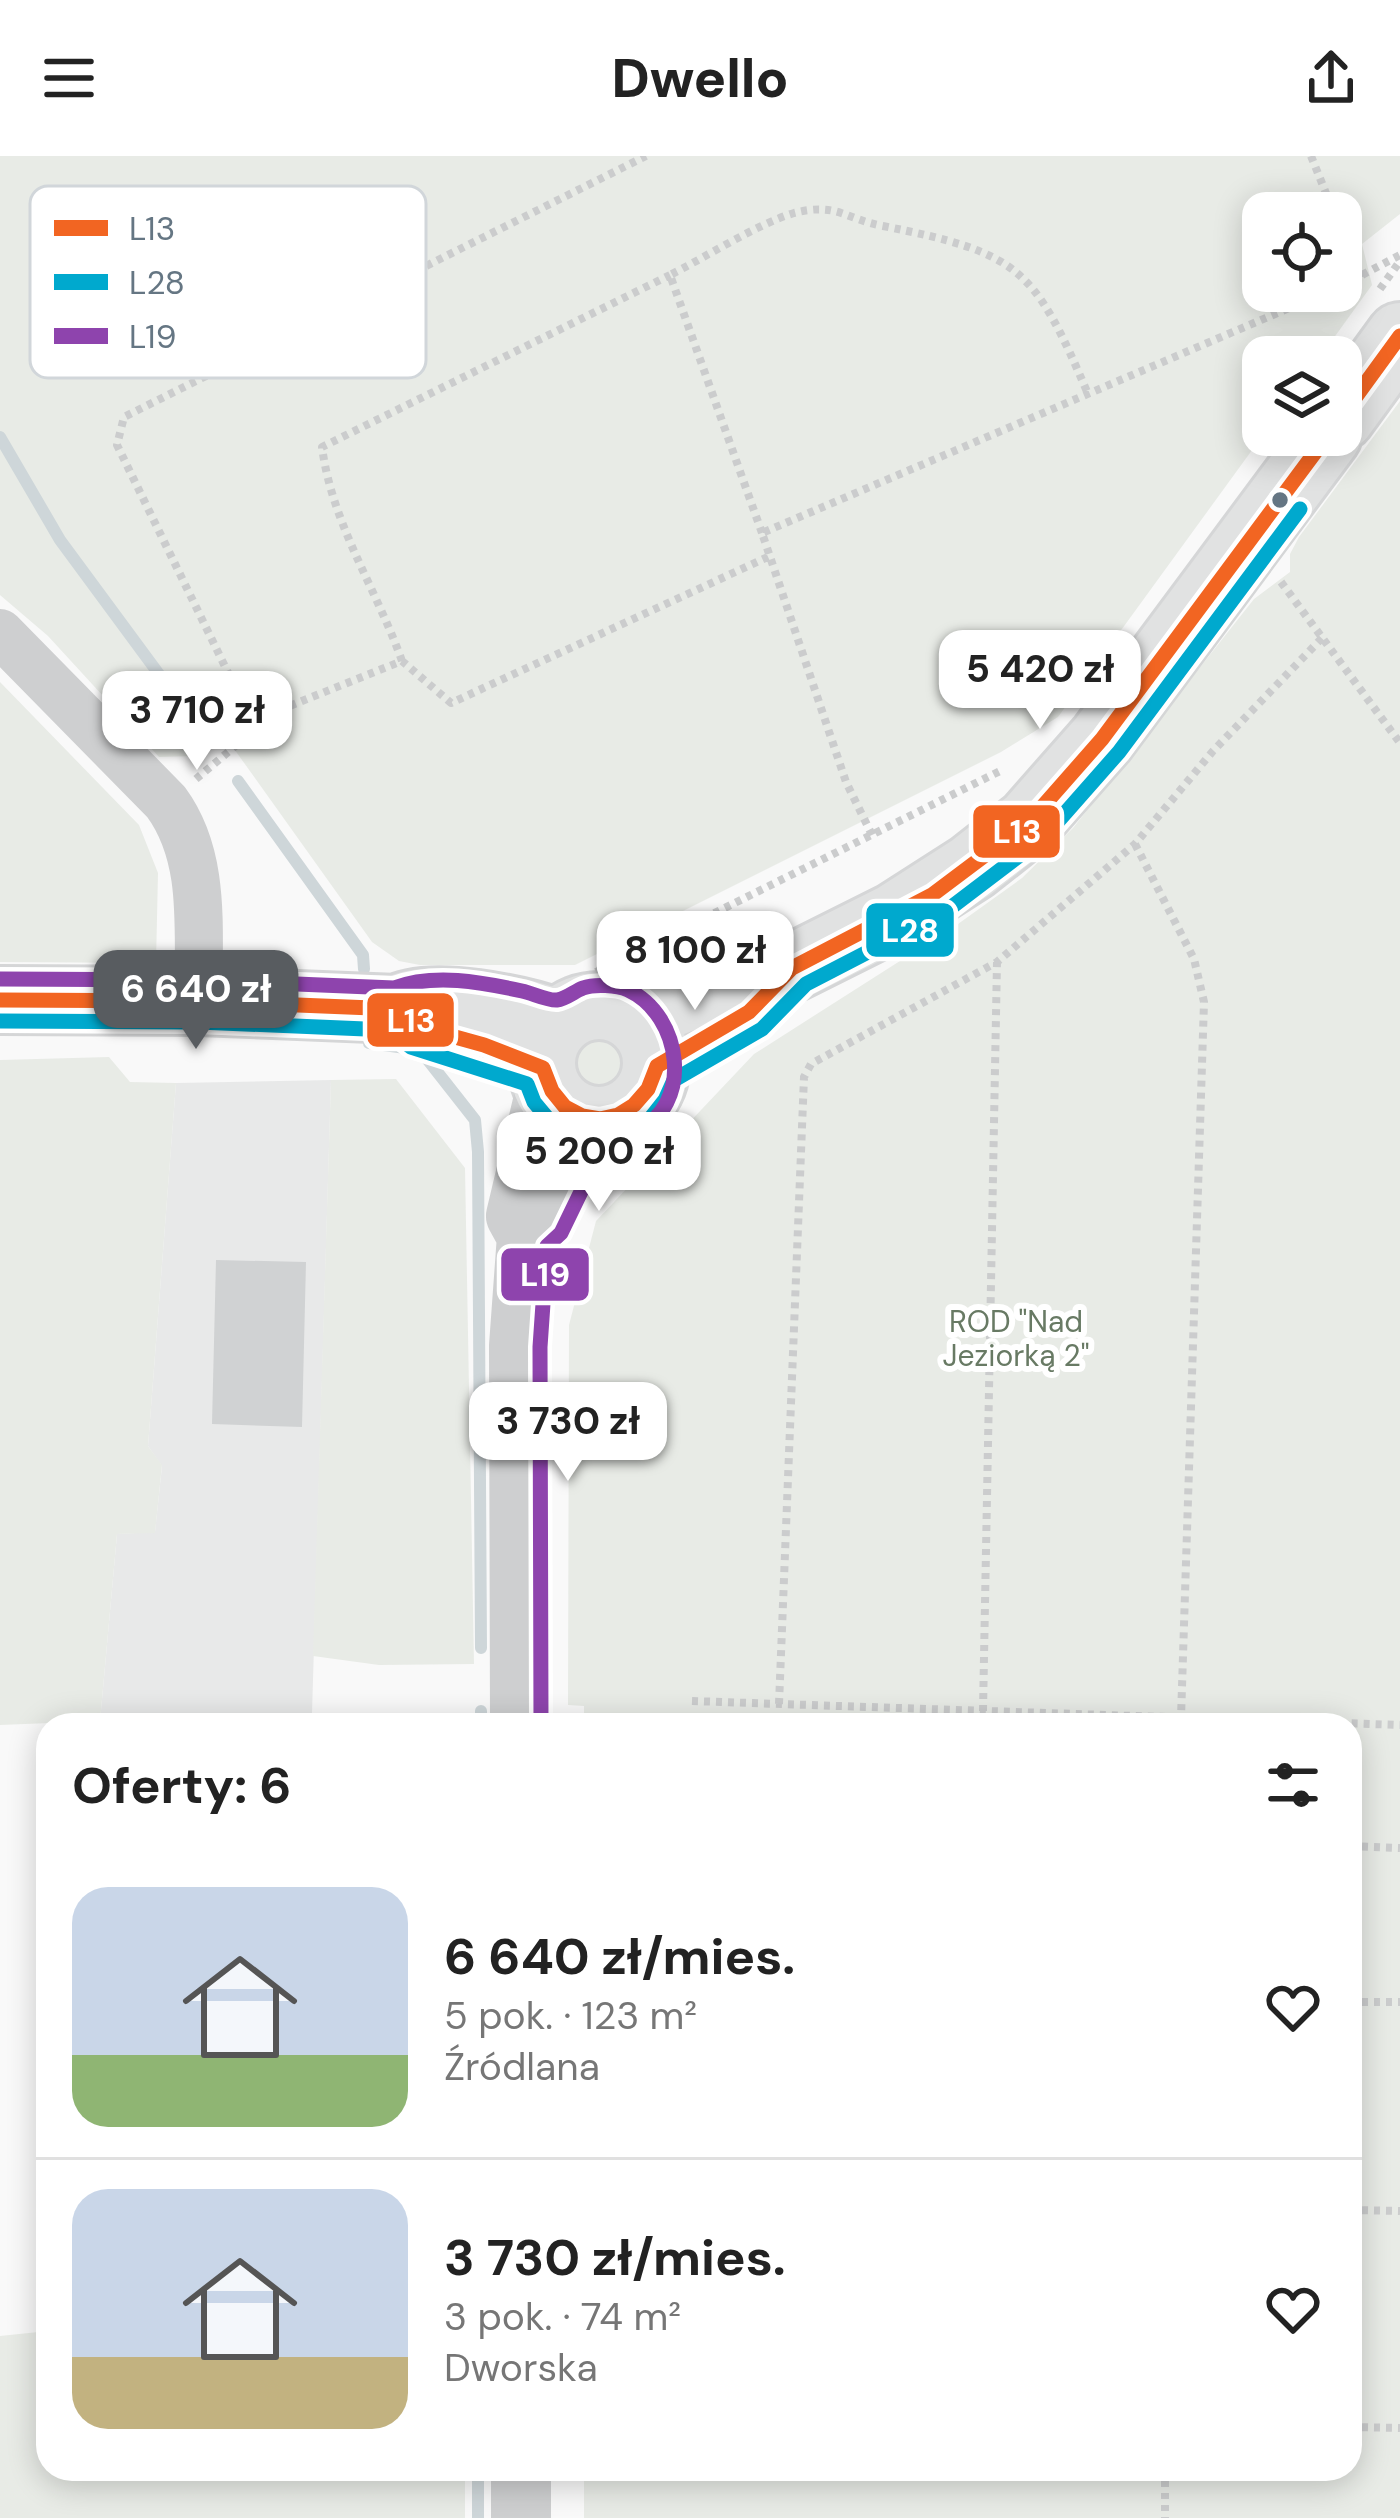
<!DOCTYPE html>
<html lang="pl">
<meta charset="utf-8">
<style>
:root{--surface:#fff;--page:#f6f6f6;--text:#222;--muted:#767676;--line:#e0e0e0;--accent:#585c60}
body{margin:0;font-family:"DM Sans",sans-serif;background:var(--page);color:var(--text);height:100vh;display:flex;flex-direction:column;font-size:45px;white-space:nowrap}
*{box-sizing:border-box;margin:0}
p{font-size:39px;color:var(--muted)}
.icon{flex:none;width:66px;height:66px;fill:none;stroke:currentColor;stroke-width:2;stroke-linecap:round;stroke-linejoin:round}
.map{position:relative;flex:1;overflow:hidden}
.details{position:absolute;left:36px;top:1557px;width:1326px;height:768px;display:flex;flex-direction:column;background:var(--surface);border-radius:36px;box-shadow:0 6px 30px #0003}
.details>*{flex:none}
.tools{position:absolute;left:1242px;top:36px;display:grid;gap:24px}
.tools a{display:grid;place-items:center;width:120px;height:120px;border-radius:24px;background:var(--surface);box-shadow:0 6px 30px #0003;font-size:60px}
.price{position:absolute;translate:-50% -102px;padding:0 27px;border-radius:24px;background:#fff;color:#222;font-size:39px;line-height:78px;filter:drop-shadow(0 3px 6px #0008)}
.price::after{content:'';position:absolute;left:50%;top:72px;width:36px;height:27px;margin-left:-18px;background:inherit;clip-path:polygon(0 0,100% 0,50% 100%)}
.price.current{background:var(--accent);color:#fff}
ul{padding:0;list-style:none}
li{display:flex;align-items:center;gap:36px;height:300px;padding:0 36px}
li+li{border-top:3px solid var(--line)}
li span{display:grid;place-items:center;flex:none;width:336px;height:240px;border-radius:36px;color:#555}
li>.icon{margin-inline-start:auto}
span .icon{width:144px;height:144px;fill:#fffc;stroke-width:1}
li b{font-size:51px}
h2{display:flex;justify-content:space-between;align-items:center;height:144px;padding:0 36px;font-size:51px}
header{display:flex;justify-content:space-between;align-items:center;height:156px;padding:0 36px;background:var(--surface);font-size:54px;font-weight:800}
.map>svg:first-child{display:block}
</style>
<header><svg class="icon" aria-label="menu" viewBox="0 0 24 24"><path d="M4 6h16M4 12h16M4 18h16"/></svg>Dwello<svg class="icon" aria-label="share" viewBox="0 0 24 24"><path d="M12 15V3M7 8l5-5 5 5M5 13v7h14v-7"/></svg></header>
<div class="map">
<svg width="1400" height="2362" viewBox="0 0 1400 2362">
<rect width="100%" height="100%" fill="#f9f9f9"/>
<!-- built -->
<path fill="#e8e9e9" d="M331,924L312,1557L100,1565L117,1378L155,1376L162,1310L148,1290L176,927Z"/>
<!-- green -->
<path fill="#e8ebe6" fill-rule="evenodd" d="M0,0H1400V58L1362,88L1372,129L1320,201H1263V279L1058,561L1001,596L575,809H420L399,805L372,786L227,583L196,600L159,601L48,480L0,439ZM1263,57H1341V135H1263Z
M1400,245V2362H584V2313H1350V1569H584V1550L568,1549L569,1169L596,1065L754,898L958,768L1022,722L1073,672L1254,443L1290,416V398L1299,381Z
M0,526L139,669L158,717L156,807L0,806Z
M572 905a29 29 0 1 1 58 0a29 29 0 1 1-58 0Z
M109,901L130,926L176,927L148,1290L162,1309L155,1377L117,1378L100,1565L0,1569V904Z
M396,923L465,1012L474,1508L379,1509L313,1500L331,924Z
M48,2175V2313H465V2362H0V2180Z"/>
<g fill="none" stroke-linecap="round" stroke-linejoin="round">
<!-- stream -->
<path stroke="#ced6d9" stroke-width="12" d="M0,281L60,384L206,582
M238,625L363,799L364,813
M368,876L369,887L420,894L475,964L478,996L481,1492
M481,1555V1569
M478,2362V2313"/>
</g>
<!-- building -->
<path fill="#d0d2d3" d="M216,1104L306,1106L302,1271L212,1268Z"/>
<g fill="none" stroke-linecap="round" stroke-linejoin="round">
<!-- secondary casing -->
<g stroke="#d5d6d7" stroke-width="72">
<path id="secondary" d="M1341,261L1400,180
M0,844L199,845L397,853C430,834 522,854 558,867
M542 907a57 57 0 1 1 114 0a57 57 0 1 1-114 0Z
M634,862L748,818L792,812L894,761L972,711L1029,666L1102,583L1328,279"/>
</g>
<!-- path -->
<path stroke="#cbcccd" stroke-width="8" stroke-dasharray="6 6" stroke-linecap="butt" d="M1311,0L1334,57
M1341,75L1360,122
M1341,130L1400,99
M1380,133L1400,105
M762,377L670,119C706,101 757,68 794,57C837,46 845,63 883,70C1019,97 1034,111 1088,238
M1281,426L1400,587
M402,505C376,432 332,368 322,291L670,119
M256,574L117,289L124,261L646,0
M196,623L277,555L402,505L451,547L770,400
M872,679L846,626L762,377L1329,135
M1135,688L1194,803L1204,846L1181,1562
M596,816L1004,613
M481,901L479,911L499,920
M633,988C676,963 664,952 689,922C699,909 715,901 729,892L723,879
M692,1545L1400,1569
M779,1548L804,921L811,908L997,806L1135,688L1213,595L1322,482
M983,1555L997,806
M1350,1690L1400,1692
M1350,1846H1400
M1350,2054L1400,2055
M1350,2271L1400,2272
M1165,2313V2362"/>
<!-- minor -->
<path stroke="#cecfd0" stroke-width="48" d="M0,477L166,646C208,703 197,778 199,845"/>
<!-- tertiary -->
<path stroke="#cecfd0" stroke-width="60" d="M537,1074L593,963
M520,1569L519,1190L527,1080L516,1060L547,929
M521,2362V2313"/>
<!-- secondary -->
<use href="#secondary" stroke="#e1e2e2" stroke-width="66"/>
<!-- bus-1 casing -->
<g stroke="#fff" stroke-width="24">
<path id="bus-1" d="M1341,261L1400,180
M0,844L199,845L397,853L419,871L484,889L543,912L552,935L565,951L582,960L600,963L618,959L634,949L648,933L657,910L749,856L792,812L932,739L1029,666L1102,583L1328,279"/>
</g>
<!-- bus-2 casing -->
<g stroke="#fff" stroke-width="24">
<path id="bus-2" d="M0,865L199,866L389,874L411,891L527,928L534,946L549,964L571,979L600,984L625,979L650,963L665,944L674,924L762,873L806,828L945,756L1045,680L1119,596L1300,353"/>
</g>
<!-- bus-3 casing -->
<g stroke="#fff" stroke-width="24">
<path id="bus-3" d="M0,823L199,824L394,832C434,817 481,826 522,835C532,837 548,845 557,844C566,843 575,835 583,832C594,828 617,829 628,834C682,859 695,950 635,976C627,980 616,980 607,982L561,1077L547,1090L540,1191L541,1569"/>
</g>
<!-- bus-1 -->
<use href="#bus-1" stroke="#f26522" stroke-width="15"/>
<!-- bus-2 -->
<use href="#bus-2" stroke="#00a9ce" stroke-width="15"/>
<!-- bus-3 -->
<use href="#bus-3" stroke="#8e44ad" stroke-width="15"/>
</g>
<!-- markers -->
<circle fill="#657683" stroke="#fff" stroke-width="4.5" cx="1280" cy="344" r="10"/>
<g text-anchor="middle" stroke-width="12" stroke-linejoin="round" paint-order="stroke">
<!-- park labels -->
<g font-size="30" fill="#687a64" stroke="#fff">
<text x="1016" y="1176">ROD "Nad<tspan x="1016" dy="34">Jeziorką 2"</tspan></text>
</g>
</g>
<!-- legend -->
<rect x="30" y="30" width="396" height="192" rx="18" fill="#fff" stroke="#d1d6da" stroke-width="3"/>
<rect x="54" y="64" width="54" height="16" fill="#f26522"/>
<rect x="54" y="118" width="54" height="16" fill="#00a9ce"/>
<rect x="54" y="172" width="54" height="16" fill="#8e44ad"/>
<g font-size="33" fill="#657683">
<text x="129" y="84">L13</text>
<text x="129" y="138">L28</text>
<text x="129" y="192">L19</text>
</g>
<g stroke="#fff" stroke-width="4.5">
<rect x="971" y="647" width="91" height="57" rx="12" fill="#f26522"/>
<rect x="864" y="745" width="92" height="58" rx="12" fill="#00a9ce"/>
<rect x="365" y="835" width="91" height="58" rx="12" fill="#f26522"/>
<rect x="499" y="1090" width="92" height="57" rx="12" fill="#8e44ad"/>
</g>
<g font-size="33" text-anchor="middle" font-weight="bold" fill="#fff">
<text x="1017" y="687">L13</text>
<text x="910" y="786">L28</text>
<text x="411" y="876">L13</text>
<text x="545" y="1130">L19</text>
</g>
</svg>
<div class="tools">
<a><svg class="icon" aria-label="locate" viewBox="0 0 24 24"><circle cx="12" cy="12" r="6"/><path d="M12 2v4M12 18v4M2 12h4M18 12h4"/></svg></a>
<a><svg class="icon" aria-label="layers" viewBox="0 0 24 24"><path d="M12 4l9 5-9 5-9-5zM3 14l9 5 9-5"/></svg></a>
</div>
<b class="price" style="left:1040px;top:576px">5 420 zł</b>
<b class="price" style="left:197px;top:617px">3 710 zł</b>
<b class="price" style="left:695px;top:857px">8 100 zł</b>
<b class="price current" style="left:196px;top:896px">6 640 zł</b>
<b class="price" style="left:599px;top:1058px">5 200 zł</b>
<b class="price" style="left:568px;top:1328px">3 730 zł</b>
<section class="details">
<h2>Oferty: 6<svg class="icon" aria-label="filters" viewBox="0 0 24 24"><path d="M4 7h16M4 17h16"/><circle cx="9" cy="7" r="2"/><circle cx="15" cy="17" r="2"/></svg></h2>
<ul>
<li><span style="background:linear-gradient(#c9d6e8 70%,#8fb573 0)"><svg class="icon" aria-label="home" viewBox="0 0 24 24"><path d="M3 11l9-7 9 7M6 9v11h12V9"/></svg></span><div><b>6 640 zł/mies.</b><p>5 pok. · 123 m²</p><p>Źródlana</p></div><svg class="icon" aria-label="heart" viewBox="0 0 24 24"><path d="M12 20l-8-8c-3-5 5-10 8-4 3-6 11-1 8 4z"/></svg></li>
<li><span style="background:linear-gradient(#c9d6e8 70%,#c2b280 0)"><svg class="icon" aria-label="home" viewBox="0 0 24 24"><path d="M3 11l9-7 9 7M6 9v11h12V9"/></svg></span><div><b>3 730 zł/mies.</b><p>3 pok. · 74 m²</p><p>Dworska</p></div><svg class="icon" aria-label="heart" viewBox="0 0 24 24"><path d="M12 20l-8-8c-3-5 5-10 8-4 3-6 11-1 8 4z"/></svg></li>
</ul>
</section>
</div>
